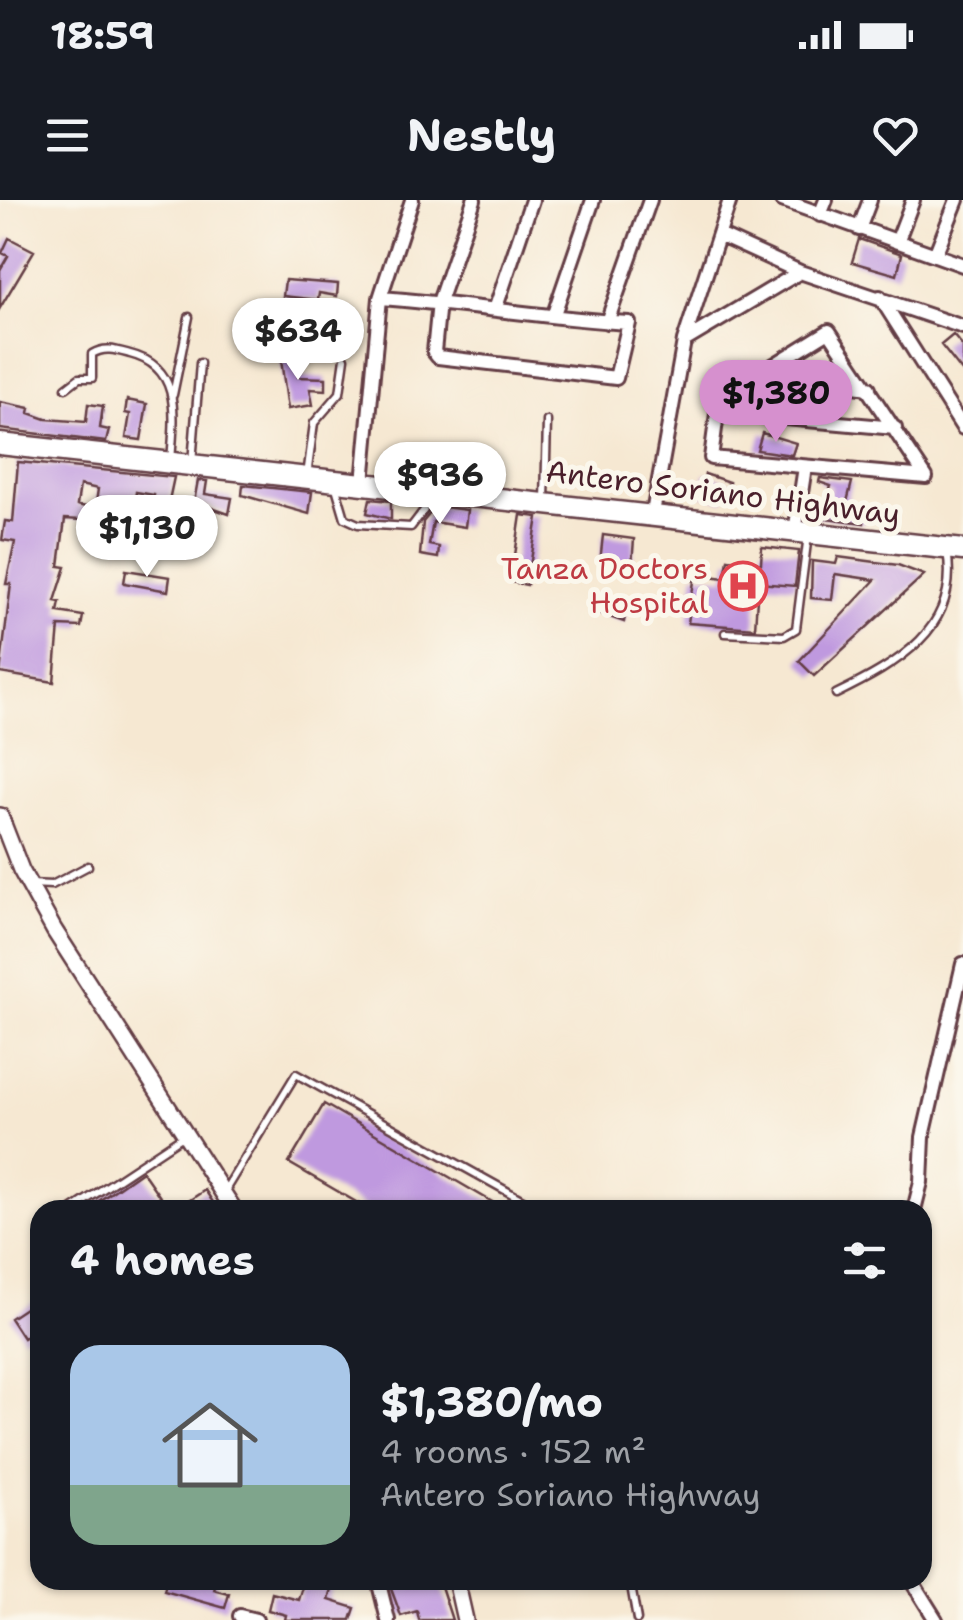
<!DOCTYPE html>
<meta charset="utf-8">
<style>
:root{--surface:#171b24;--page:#242831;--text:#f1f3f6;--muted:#9ea1a6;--accent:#d690ce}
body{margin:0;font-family:"Shantell Sans",sans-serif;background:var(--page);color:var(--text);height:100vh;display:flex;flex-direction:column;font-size:38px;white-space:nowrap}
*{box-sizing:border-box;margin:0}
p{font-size:32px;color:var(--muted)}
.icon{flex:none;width:55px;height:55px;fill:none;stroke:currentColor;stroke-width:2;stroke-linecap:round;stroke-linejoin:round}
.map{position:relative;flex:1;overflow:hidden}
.side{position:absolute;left:30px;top:1000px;width:902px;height:390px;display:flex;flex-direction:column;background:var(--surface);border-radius:30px;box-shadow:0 2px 8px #0004}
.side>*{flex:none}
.price{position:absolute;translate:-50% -85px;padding:0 22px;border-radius:35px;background:#fff;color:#222;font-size:32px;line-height:65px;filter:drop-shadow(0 2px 5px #0008)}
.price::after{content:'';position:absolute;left:50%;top:60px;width:30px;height:22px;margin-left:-15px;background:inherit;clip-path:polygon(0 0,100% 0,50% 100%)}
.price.selected{background:var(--accent);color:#111}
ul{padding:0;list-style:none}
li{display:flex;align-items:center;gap:30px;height:250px;padding:0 40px}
li span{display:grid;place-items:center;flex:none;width:280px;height:200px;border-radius:30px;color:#555}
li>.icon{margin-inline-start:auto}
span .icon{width:120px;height:120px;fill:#fffc;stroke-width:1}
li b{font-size:42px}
h2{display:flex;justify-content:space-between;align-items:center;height:120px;padding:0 40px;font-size:42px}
.status{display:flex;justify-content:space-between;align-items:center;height:70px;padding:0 50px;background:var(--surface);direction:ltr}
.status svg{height:28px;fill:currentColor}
header{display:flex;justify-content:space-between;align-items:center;height:130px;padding:0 40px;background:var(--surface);font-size:45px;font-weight:700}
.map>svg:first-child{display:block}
</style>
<div class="status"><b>18:59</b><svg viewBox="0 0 49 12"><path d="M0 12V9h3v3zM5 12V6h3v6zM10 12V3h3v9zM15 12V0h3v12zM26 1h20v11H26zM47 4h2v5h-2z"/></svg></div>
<header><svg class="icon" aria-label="menu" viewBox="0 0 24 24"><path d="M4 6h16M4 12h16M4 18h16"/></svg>Nestly<svg class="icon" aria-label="heart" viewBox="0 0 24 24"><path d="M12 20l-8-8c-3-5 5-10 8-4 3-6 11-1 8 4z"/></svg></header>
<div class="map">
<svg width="963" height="1420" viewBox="0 0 963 1420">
<rect width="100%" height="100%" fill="#fbf7ec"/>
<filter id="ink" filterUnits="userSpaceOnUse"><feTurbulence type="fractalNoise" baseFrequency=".01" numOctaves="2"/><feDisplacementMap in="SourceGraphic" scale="20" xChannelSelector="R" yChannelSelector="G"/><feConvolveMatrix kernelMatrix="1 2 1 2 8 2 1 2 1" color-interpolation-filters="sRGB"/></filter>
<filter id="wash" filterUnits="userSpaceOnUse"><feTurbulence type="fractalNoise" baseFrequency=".0048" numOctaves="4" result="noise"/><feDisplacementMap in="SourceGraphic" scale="40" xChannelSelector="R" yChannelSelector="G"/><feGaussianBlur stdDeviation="2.25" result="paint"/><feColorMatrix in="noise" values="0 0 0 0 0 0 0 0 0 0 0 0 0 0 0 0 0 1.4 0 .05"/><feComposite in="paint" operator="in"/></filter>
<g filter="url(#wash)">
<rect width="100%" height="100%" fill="#f6e8d2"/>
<g id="blocks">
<!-- building -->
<path fill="#bf99df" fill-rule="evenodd" d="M9,38L34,51L0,108V70L8,56L2,53Z
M859,39L902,54L897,75L852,62Z
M285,80L338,84L337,96L319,93L318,100L283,96Z
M953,135L963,147V173L941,145Z
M295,152L298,177L326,178V190L310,189L313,205L288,209L280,153Z
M127,200L147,204L141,240L126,238L130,214L125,213Z
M0,202L30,208L29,213L46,219L86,222L88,204L103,206L100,228L109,230L106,242L0,229Z
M762,233L796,243L792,255L757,250Z
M18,262L174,277L164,324L150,321L154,295L136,292L131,323L65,319L59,366L66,367L55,401L60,402L58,412L83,416L81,427L59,426L54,482L0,473L11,384H6L15,342L2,340L5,321L13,322ZM80,285L98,289L95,309L77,305Z
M705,274L729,282L724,301L699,294Z
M820,278L852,282L846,306L865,308L864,323L811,316L813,301L826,303L831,286L819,282Z
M198,280L207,281L205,294L232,298L229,314L194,302Z
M243,285L312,292L309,314L242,295Z
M370,299L391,301V319L367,313Z
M436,306L467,310L465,327L433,322L429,345L439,347L438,358L420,355L423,322Z
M521,315L538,317L527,385L511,382Z
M603,335L634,339L632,365L600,362Z
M762,347L799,351L795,386L758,383L755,428L688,423L695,374L725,378L728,359L761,364Z
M838,357L898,365L924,375L814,476L799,461L875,380L835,374L832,400L811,398L812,361L836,364Z
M126,370L170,377L168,391L124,383Z
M595,394L627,404L624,422L592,411Z
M324,904L506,1010H370L289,963Z
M142,971L169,1010H86Z
M205,990L218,1010H175Z
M40,1098V1127L23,1138L10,1118Z
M167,1380H217L214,1390L229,1394L225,1408L164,1391Z
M305,1380L334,1383L329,1400L355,1408L351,1420H285L286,1415L268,1410L272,1393L299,1400Z
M399,1380H439L452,1420H419L417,1411L401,1416L390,1386Z"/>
</g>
</g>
<g filter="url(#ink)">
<use href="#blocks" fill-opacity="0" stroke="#643d44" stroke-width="2.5"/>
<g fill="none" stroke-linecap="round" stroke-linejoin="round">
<!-- service casing -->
<g stroke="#643d44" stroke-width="11">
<path id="service" d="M66,188L79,178H92V154C105,146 116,150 130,154C183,167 174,219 171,261
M173,195L189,117
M192,263L200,163
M307,276L314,223L340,193L345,158
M335,284L345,318L358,324L411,327L434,297
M545,301L547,221
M725,433L784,436L796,429L808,335
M836,494C897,464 961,429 947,351
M29,684L52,685L88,666
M224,992L296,874L541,1010
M71,1010L183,936
M630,1380L637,1420"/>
</g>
<!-- minor casing -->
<g stroke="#643d44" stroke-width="18">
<path id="minor" d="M782,0L963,65
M820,15L826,0
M859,29L870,0
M719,35L800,72L963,127
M897,42L913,0
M935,55L957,0
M880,97L963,228
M380,98C463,104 546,118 629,123L616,178L438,157L434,152L439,102L474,0
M496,107L532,0
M554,114L593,0
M607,122L650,0
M829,131L926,277L711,258L719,199Z
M684,141L800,72
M759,174L869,188
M717,212L895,228
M363,283L380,98L412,0
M653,313L684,141L730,0
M795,332L805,267
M914,1010L921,982L923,937L963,764
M378,1380L388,1420
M911,1380L936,1420
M240,1416L256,1420"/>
</g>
<!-- tertiary casing -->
<g stroke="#643d44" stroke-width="20">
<path id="tertiary" d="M0,616L21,670L54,730L234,1010
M456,1380L465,1420"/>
</g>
<!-- primary casing -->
<g stroke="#643d44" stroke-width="25">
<path id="primary" d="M0,244L963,350"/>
</g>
<!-- service -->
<use href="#service" stroke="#fff" stroke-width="6"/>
<!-- minor -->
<use href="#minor" stroke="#fff" stroke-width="12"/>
<!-- tertiary -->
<use href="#tertiary" stroke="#fff" stroke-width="15"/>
<!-- primary -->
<use href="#primary" stroke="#fff" stroke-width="20"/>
</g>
</g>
<!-- icons -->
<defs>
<g id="hospital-ring" transform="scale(2.5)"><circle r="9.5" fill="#fbf7ec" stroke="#e0444e" stroke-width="1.5"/><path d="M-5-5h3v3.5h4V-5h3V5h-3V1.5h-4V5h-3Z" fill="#e0444e"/></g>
</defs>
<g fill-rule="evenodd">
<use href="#hospital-ring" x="743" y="386"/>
</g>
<g text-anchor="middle" stroke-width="10" stroke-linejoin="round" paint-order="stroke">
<!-- street labels -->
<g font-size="30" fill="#4a1f2b" stroke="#fbf7ec">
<text transform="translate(723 293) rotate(7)" y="10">Antero Soriano Highway</text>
</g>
<!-- health labels -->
<g font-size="30" fill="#be3a42" stroke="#fbf7ec" text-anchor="end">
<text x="708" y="379">Tanza Doctors<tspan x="708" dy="34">Hospital</tspan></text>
</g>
</g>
</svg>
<b class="price" style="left:298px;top:183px">$634</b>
<b class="price selected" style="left:776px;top:245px">$1,380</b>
<b class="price" style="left:440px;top:327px">$936</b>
<b class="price" style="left:147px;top:380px">$1,130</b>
<section class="side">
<h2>4 homes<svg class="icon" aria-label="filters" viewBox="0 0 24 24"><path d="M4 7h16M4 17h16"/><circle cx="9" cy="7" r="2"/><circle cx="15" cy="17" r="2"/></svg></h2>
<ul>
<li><span style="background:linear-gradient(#a9c7e8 70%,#7fa58c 0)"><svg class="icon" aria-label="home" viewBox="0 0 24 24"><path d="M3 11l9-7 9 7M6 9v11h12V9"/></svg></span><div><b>$1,380/mo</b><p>4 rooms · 152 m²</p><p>Antero Soriano Highway</p></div></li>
</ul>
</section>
</div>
